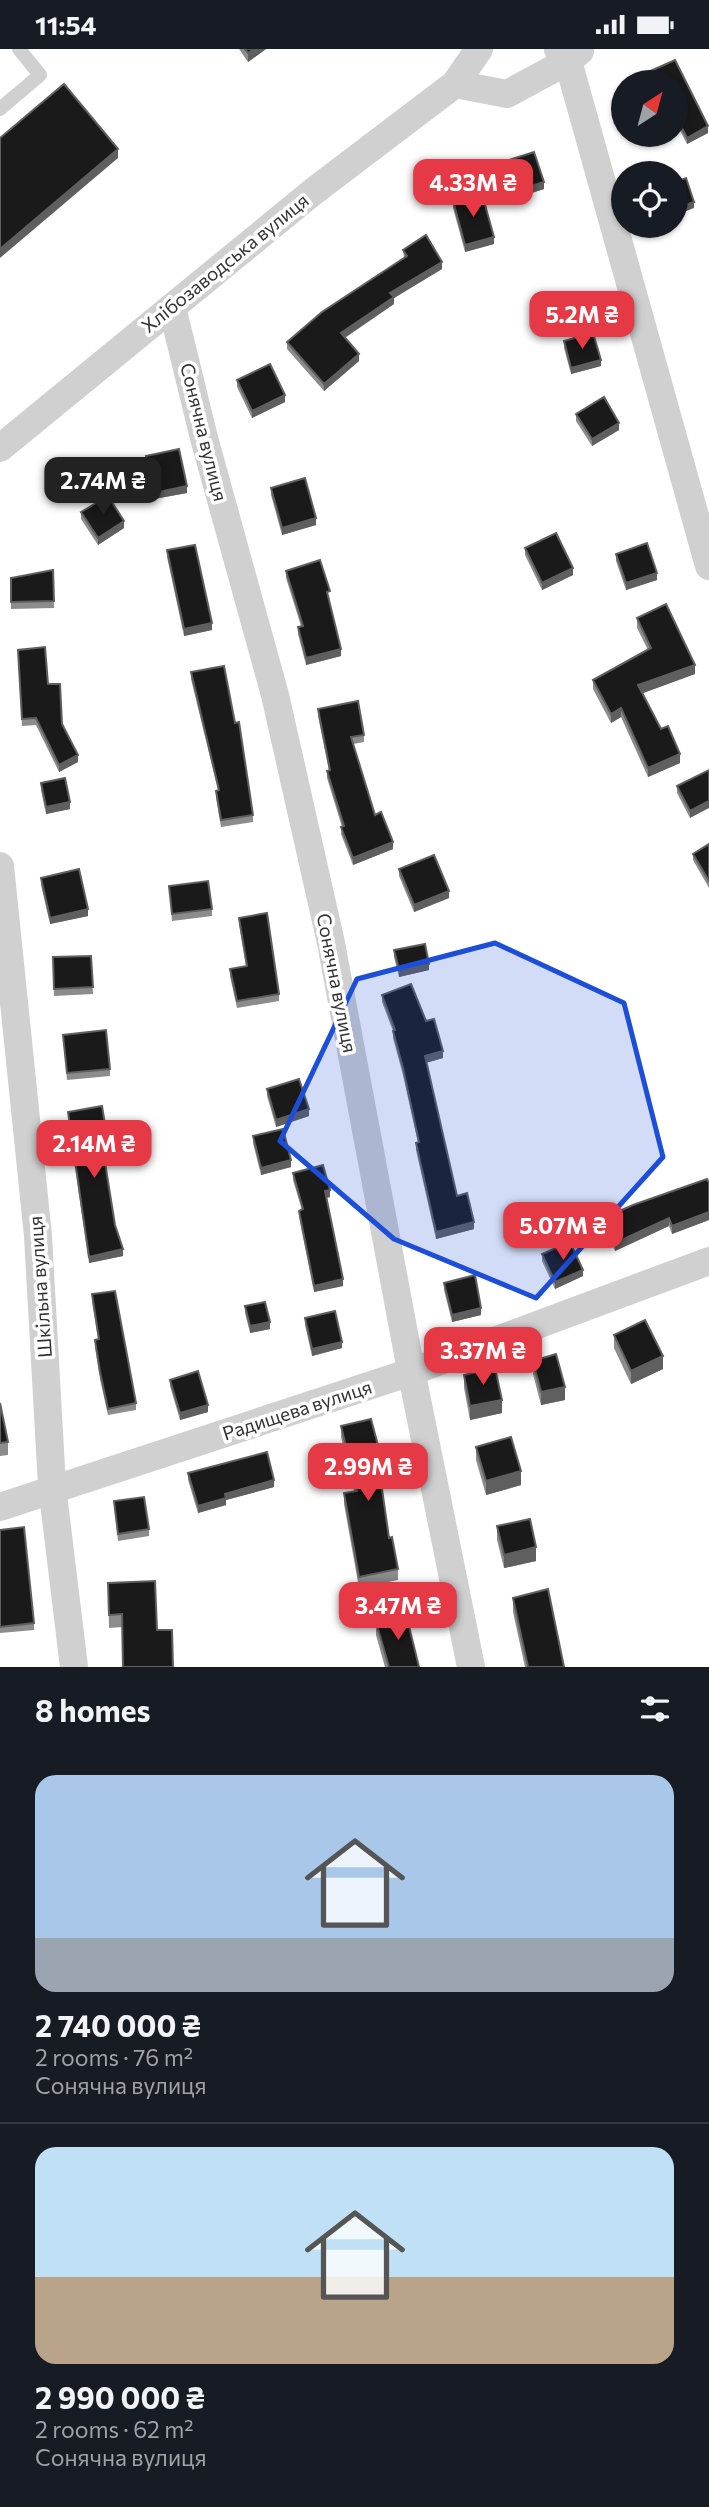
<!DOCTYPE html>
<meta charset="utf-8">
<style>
:root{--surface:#171b24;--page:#242831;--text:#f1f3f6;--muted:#9ea1a6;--line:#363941;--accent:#e63946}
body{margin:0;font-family:Commissioner,sans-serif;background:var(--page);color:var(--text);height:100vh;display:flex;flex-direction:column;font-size:26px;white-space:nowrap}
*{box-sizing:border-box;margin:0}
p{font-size:23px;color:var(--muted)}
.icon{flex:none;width:38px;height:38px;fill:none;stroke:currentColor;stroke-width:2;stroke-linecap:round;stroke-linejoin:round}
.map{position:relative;height:1618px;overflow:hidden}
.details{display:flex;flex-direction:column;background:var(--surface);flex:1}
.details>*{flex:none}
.needle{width:46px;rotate:36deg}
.buttons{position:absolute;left:611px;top:21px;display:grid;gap:14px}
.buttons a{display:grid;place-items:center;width:77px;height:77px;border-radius:50%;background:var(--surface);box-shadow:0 2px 5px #0004;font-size:35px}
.price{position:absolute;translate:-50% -60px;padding:0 16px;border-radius:14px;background:var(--accent);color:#fff;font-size:23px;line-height:46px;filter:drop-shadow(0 2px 4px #0008)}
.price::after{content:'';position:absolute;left:50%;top:42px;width:21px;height:16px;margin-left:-10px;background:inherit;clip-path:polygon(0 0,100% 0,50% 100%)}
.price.selected{background:#222;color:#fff}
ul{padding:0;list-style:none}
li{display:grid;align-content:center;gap:14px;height:371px;padding:0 35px}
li+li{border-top:2px solid var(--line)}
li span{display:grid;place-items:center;height:217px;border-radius:21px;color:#555}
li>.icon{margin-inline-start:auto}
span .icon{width:126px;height:126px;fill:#fffc;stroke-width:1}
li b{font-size:30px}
h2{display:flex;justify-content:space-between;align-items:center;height:84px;padding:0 35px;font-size:30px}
.status{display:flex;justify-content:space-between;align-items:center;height:49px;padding:0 35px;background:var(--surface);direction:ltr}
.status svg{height:19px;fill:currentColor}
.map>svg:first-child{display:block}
</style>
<div class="status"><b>11:54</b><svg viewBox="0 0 49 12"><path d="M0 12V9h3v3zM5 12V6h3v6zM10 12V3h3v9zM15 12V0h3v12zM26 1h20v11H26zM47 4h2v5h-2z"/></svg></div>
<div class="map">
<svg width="709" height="1618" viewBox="0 0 709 1618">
<rect width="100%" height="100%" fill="#fff"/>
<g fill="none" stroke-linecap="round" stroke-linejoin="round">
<!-- lane -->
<path stroke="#d0d0d0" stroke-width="14" d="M0,60L40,26L19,0"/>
<!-- street -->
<path stroke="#d0d0d0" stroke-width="28" d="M558,0L568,12L709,517
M455,35L507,45L568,12L580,2
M172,258L204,389L275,646L331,894L410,1316L471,1618
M0,399L314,142L455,35L479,0
M0,817L38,1187L52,1437L74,1618
M0,1458L411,1323L709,1212"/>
</g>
<!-- wall -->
<path fill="#8c8c8c" d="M239,0H266L248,13Z
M675,11L708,77V84L687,95L676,74V33H649L648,30V23Z
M500,114L544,140L510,151L500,121Z
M453,152L494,195L465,203L453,159Z
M403,201L442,220L394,249V255L345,289L359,312L324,342L287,300V293L404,209Z
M564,292L601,317L571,325L564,299Z
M237,331L285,353L252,369L237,338Z
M576,365L619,381L592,397L576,372Z
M146,407L187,444L154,450L146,414Z
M271,439L316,476L282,486L271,446Z
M81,463L124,479L98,496L81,470Z
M525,499L573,526L542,541L525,506Z
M167,501L212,581L184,587L167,508Z
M616,505L657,531L626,541L616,512Z
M53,521L54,559L11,560V529Z
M286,522L330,549L328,550L341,607L306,616L298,585V578L301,577L286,529Z
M637,569L695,625L642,644L680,714L648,728L621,668L611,674L593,640V631L648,601L637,579Z
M18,608L48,635L62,675L78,713L59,723L36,676L22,677Z
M191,623L253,766V773L221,778L216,748V742L218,741L191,630Z
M318,660L364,686V693L353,695L375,766L393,800L353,816L341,785L342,778L327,729V722H329L318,667Z
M709,721L690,769L677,744V737Z
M41,734L70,760L46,765L41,741Z
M709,795V839L693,811V805Z
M399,820L449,849L414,863L399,827Z
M41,829L88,867L50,875L41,836Z
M169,837L212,860V867L172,872Z
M239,869L279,945V952L237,959L230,927V920L246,917L239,875Z
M394,901L429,921L399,928L394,908Z
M91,907L93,945L54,947L53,908Z
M382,946L426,972L443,1009L426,1014L457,1147L474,1180L436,1190L416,1101V1094H418L403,1026L393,989V982L382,953Z
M63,986L110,1020V1027L67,1031Z
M267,1040L309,1067L276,1078L267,1047Z
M68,1063L108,1094V1101L103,1102L115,1176L123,1207L89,1214L68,1070Z
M253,1087L291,1118L261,1126L253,1094Z
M293,1124L330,1148L326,1149L343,1237L314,1243L299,1168V1162L302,1161L293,1131Z
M709,1134V1171L672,1185L669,1177L615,1202L604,1177V1169Z
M542,1205L583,1227L555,1240L542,1212Z
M444,1234L481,1266L452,1273L444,1241Z
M92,1245L136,1354V1361L108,1366L100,1330L95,1298V1291L98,1290L92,1252Z
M245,1257L270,1280L250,1284L245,1264Z
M305,1269L342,1299L312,1307L305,1276Z
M614,1286L663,1320L631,1335L614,1299Z
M533,1312L565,1351L541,1356L533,1325Z
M464,1326L502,1364L470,1371L464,1339Z
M170,1331L208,1363L180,1371L170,1337Z
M0,1354L8,1393V1406L0,1407Z
M341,1377L380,1415L378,1416L389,1489L398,1520V1531L359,1539L344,1455V1444L354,1442L341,1388Z
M476,1398L521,1436L486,1446L476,1411Z
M188,1424L274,1438L226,1451V1456L198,1464L188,1431Z
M114,1452L149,1480V1487L118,1492Z
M497,1477L536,1512L504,1519L497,1491Z
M0,1481L34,1574V1581L0,1584Z
M155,1532L122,1578L109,1579L108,1534Z
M513,1549L564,1618H525L513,1563Z
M376,1573L419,1618H385L376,1586Z"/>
<!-- shaded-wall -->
<path fill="#5f5f5f" d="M254,0H266L248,13V4Z
M708,77V84L687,95V89Z
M118,100V109L0,209V200Z
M544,133V140L510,151V144Z
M694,153V159L676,166V159Z
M494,188V195L465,203V196Z
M442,213V220L394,249V255L341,291V284L390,244Z
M359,305V312L324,342V335Z
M601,311V317L571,325V319Z
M285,346V353L252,369V362Z
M619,374V381L592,397V390Z
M187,437V444L154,450V444Z
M316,469V476L282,486V479Z
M124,472V479L98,496V489Z
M573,519V526L542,541V534Z
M657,524V531L626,541V534Z
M212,574V581L184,587V580Z
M341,600V607L306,616V609Z
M695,616V625L638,646V636Z
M621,659V668L611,674V665Z
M680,705V714L648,728V719Z
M78,706V713L59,723V716Z
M709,752V759L690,769V762Z
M70,753V760L46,765V758Z
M393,793V800L353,816V809Z
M449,842V849L414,863V856Z
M88,860V867L50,875V869Z
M429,915V921L399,928V921Z
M443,1002V1009L425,1014V1007Z
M309,1060V1067L276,1078V1071Z
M291,1111V1118L261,1126V1119Z
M330,1141V1148L325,1149V1142Z
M709,1163V1171L672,1185V1177Z
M669,1169V1177L615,1202V1194Z
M474,1173V1180L436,1190V1183Z
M123,1200V1207L89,1214V1208Z
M583,1221V1227L555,1240V1233Z
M343,1230V1237L314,1243V1237Z
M481,1259V1266L452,1273V1266Z
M270,1273V1280L250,1284V1277Z
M342,1293V1299L312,1307V1300Z
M663,1307V1320L631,1335V1322Z
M565,1338V1351L541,1356V1343Z
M502,1351V1364L470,1371V1357Z
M208,1356V1363L180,1371V1364Z
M380,1404V1415L377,1416V1405Z
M521,1422V1436L486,1446V1432Z
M274,1431V1438L226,1451V1456L198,1464V1457L225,1445Z
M536,1498V1512L504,1519V1506Z"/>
<!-- building -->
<path fill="#1a1a1a" stroke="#5f5f5f" stroke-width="2" d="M245,0H254L248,4Z
M675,11L708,77L687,89L676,67V33H653L648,23Z
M64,35L118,100L0,200V89Z
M534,103L544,133L510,144L500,114Z
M686,129L694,153L676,159V133Z
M482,145L494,188L465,196L453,152Z
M426,186L442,213L390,244L394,248L341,284L359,305L324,335L287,293L322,263L407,207L403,201Z
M593,284L601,311L571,319L564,292Z
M270,315L285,346L252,362L237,331Z
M604,348L619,374L592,390L576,365Z
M179,400L187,437L154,444L146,407Z
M305,429L316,469L282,479L271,439Z
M108,447L124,472L98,489L81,463Z
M556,484L573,519L542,534L525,499Z
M647,494L657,524L626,534L616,505Z
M195,496L212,574L184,580L167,501Z
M320,511L330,542L327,543L341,600L306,609L298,578L303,577L286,522Z
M53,521L54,552L11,553V529Z
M666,555L695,616L638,636L661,680L668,677L680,705L648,719L621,659L611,665L593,631L651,599L637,569Z
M45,598L48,635H60L62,675L78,706L59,716L36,669L22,670L18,601Z
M224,617L235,674L239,673L253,766L221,771L216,742L219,741L191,623Z
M358,652L364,686L351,688L375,766L381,763L393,793L353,809L341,778L344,777L327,722L330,721L318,660Z
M709,721V752L690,762L677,737Z
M65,729L70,753L46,758L41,734Z
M709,795V832L693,805Z
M434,806L449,842L414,856L399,820Z
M79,820L88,860L50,869L41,829Z
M208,832L212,860L172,865L169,837Z
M267,864L279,945L237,952L230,920L247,917L239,869Z
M425,895L429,915L399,921L394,901Z
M91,907L93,938L54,940L53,908Z
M411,935L426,972L434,970L443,1002L425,1007L457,1147L467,1144L474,1173L436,1183L416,1094L419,1093L403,1019L393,982L395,981L382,946Z
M106,981L110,1020L67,1024L63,986Z
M299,1030L309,1060L276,1071L267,1040Z
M102,1057L108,1094L102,1095L115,1176L123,1200L89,1208L68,1063Z
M283,1080L291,1111L261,1119L253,1087Z
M323,1116L330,1141L325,1142L343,1230L314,1237L299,1162L303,1160L293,1124Z
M707,1130L709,1134V1163L672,1177L669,1169L615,1194L604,1169L633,1156Z
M570,1193L583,1221L555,1233L542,1205Z
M475,1226L481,1259L452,1266L444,1234Z
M115,1242L136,1354L108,1360L100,1323L95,1291L99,1290L92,1245Z
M265,1253L270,1273L250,1277L245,1257Z
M335,1262L342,1293L312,1300L305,1269Z
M645,1271L663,1307L631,1322L614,1286Z
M556,1305L565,1338L541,1343L533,1312Z
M495,1319L502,1351L470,1357L464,1326Z
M198,1322L208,1356L180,1364L170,1331Z
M0,1354L8,1393L0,1394Z
M371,1370L380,1404L377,1405L389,1489L392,1488L398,1520L359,1528L344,1444L357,1442L341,1377Z
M511,1388L521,1422L486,1432L476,1398Z
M267,1403L274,1431L225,1445L226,1449L198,1457L188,1424Z
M144,1448L149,1480L118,1485L114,1452Z
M530,1470L536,1498L504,1506L497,1477Z
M24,1478L34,1574L0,1578V1481Z
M155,1532L157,1581H172L173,1618H123L122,1565L109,1566L108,1534Z
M548,1540L564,1618H528L513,1549Z
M406,1565L419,1618H389L376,1573Z"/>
<!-- marked area -->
<path fill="#1d4ed8" fill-opacity="0.2" stroke="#1d4ed8" stroke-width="5" stroke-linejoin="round" d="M495,894L624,954L663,1108L536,1249L394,1190L280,1092L357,930Z"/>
<g text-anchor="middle" stroke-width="7" stroke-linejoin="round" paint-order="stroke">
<!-- street labels -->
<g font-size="19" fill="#333" stroke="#fff">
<text transform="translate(225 214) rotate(-39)" y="7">Хлібозаводська вулиця</text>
<text transform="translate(204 383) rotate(76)" y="7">Сонячна вулиця</text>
<text transform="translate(337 934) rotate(79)" y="7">Сонячна вулиця</text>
<text transform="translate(40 1238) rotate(-94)" y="7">Шкільна вулиця</text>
<text transform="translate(297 1361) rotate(-18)" y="7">Радищева вулиця</text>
</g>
</g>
</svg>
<div class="buttons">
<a><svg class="needle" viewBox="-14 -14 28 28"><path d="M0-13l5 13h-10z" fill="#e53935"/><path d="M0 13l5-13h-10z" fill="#9ea1a6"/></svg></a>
<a><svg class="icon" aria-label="locate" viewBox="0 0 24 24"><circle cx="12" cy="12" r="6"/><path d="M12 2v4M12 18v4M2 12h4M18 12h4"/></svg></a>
</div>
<b class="price" style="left:473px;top:170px">4.33M ₴</b>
<b class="price" style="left:582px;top:302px">5.2M ₴</b>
<b class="price selected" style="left:103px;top:468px">2.74M ₴</b>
<b class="price" style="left:94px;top:1131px">2.14M ₴</b>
<b class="price" style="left:563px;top:1213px">5.07M ₴</b>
<b class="price" style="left:483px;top:1338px">3.37M ₴</b>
<b class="price" style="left:368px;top:1454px">2.99M ₴</b>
<b class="price" style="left:398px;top:1593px">3.47M ₴</b>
</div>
<section class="details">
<h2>8 homes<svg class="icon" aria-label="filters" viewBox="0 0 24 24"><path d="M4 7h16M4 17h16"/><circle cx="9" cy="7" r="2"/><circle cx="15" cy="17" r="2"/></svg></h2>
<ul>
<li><span style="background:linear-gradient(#a9c7e8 75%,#9aa5b1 0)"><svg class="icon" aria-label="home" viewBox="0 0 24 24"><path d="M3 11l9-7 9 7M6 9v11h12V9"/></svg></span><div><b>2 740 000 ₴</b><p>2 rooms · 76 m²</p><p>Сонячна вулиця</p></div></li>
<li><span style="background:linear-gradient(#bfe0f5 60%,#b9a48a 0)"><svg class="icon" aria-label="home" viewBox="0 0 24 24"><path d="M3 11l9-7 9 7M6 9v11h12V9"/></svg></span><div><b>2 990 000 ₴</b><p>2 rooms · 62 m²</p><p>Сонячна вулиця</p></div></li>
</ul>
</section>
